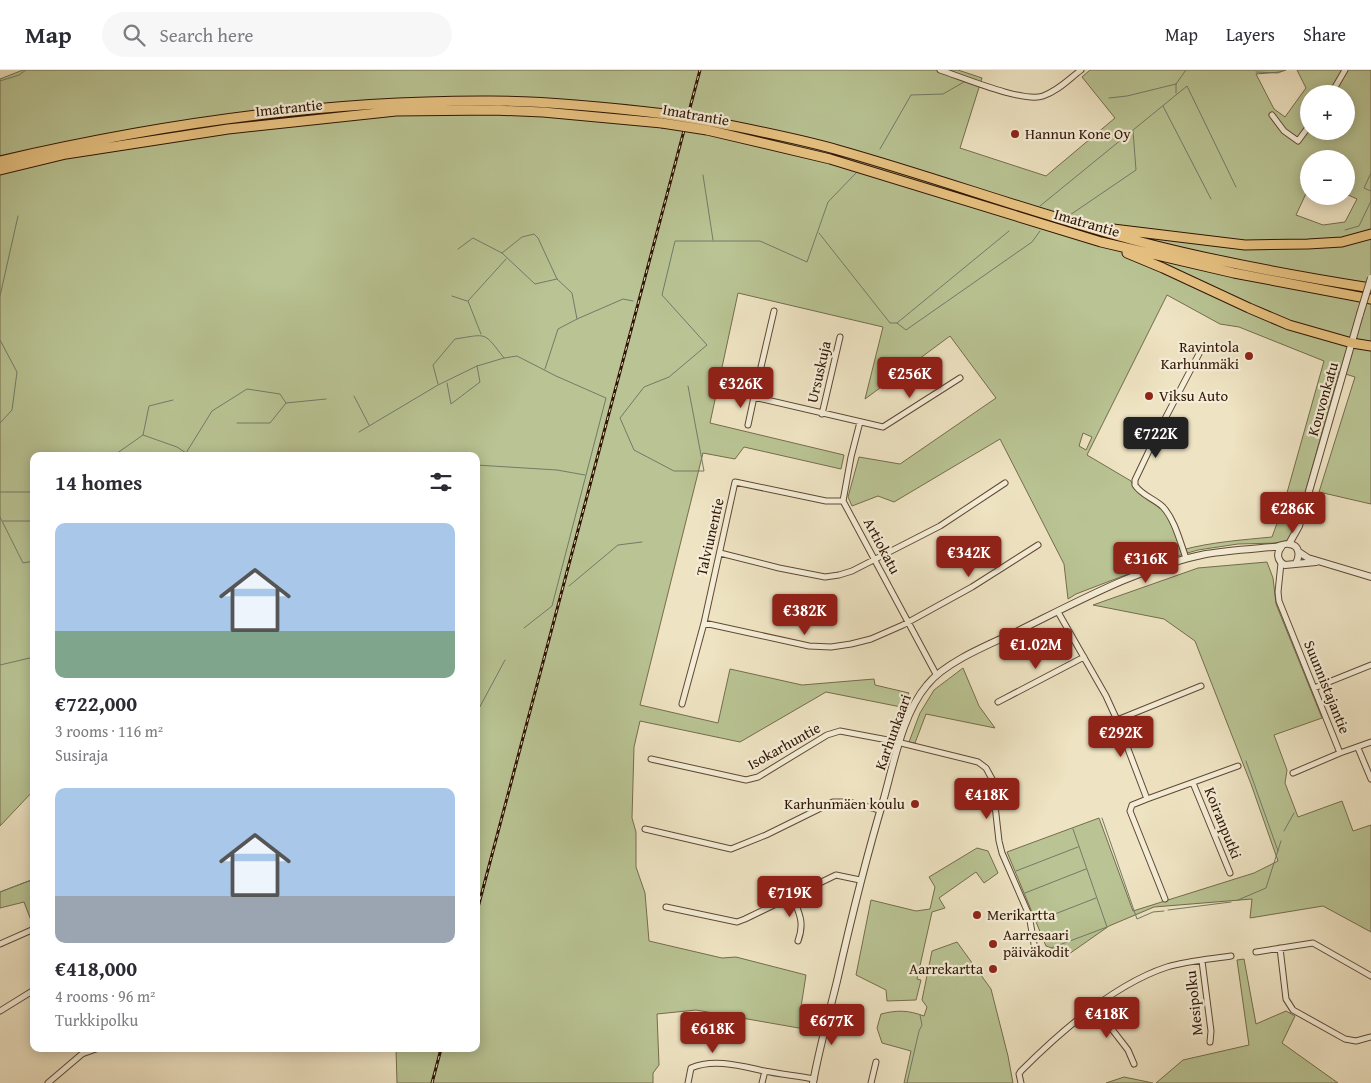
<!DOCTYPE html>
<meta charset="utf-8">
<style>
:root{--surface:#fff;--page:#f7f7f7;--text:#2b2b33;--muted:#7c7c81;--line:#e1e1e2;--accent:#8f2418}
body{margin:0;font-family:"Gentium Book Plus",serif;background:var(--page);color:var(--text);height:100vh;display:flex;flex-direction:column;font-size:19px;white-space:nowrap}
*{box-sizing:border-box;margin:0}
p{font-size:16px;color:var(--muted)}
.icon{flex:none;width:28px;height:28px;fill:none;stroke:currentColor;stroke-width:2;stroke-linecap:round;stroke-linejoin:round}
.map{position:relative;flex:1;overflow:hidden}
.panel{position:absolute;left:30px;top:382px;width:450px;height:600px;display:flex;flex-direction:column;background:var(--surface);border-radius:10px;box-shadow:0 2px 12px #0003}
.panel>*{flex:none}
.fabs{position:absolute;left:1300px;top:15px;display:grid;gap:10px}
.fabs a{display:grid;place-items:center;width:55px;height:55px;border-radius:50%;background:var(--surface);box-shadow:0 2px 12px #0003;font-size:25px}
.price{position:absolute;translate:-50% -42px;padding:0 11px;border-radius:5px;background:var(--accent);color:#fff;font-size:16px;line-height:32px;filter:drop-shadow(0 1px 2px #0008)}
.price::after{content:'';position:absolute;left:50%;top:30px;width:15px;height:11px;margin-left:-8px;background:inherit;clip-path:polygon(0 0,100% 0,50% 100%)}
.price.on{background:#222;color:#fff}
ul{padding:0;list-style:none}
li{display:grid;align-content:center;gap:10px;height:265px;padding:0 25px}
li span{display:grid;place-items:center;height:155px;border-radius:10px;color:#555}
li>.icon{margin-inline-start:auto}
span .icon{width:90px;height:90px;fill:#fffc;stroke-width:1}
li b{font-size:21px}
h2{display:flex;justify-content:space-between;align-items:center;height:60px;padding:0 25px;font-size:21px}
header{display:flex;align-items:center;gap:30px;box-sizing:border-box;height:70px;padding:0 25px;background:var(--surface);border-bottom:1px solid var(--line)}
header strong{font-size:24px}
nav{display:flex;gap:28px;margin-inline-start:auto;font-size:18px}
.search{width:350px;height:45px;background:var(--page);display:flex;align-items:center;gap:12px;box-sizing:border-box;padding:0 18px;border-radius:28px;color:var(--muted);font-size:19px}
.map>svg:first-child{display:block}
</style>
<header>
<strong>Map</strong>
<div class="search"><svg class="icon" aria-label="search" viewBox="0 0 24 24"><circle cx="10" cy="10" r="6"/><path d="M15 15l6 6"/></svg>Search here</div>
<nav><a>Map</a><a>Layers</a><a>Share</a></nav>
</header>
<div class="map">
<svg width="1371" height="1013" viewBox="0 0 1371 1013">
<rect width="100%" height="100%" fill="#eee3c2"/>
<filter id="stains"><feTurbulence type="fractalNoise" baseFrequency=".004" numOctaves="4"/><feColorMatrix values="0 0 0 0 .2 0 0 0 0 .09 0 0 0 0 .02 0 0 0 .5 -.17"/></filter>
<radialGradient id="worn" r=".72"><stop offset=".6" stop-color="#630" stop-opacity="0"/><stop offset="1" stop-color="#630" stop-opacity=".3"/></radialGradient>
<!-- green -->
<path fill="#b9c393" stroke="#756c4c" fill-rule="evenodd" d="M23,0H958L982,8L960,78L1046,106L1115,48L1082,7L1090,0H1286L1280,2L1256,4L1274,39L1285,47L1306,18L1297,0H1371V434L1319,422L1355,307L1339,302L1295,459L1288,470L1279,473L1238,474L1198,480L1170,488L1076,524L1068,529L1064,494L1000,369L894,432L878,426L852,436L848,427L859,387L900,394L996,328L950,266L865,329L883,257L738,223L710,353L844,385L841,399L744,377L735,389L703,383L640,635L718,653L730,599L802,615L874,609L875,615L909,623L901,637L826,622L740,672L640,651L634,677L632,748L636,762V797L645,823L649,871L722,888L736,887L806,905L801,937L810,948L818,953L816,961L696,940L657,944L659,995L653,1003V1013H397L396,979H476V386H34V720L0,756V9ZM1309,24H1346V61H1309ZM1309,89H1346V124L1357,129L1345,152L1323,155L1296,145L1309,117ZM1167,225L1220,254L1239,257L1324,291L1283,437L1272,467C1242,470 1211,472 1182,480L1169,448L1158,434L1135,419L1131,411L1087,385ZM1083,363L1092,367L1086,380L1079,376Z
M1267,492L1273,508L1276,534L1322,648L1274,665L1287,700L1285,713L1298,747L1342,731L1353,761L1371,755V862L1323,836L1250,848L1252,829L1154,837L1109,856L1069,884L1046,876L1007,782L1099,748L1133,841L1254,803L1278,791L1251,714L1195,571L1164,549L1093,535L1198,498Z
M963,598L979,636L995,658L926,644L915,673L909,672L920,643L934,620Z
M977,778L988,781L998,803L984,813L976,802L939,828L945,838L932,842L917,909L921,910L916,930L887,931L886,920L856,905L871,830L916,841L930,839L935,817L929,807Z
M34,809V853H32L24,832L0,838V822Z
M957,872L991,919L1008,986L1013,1013H904L911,981L882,973L877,958L881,944C897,940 908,940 924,946L927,937L922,930L932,881Z
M1244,889L1256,954L1286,941L1295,946L1282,973L1338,1013H1156L1183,990L1249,975L1237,890Z
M1124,1007L1153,1013H1106Z"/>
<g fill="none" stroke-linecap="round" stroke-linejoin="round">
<!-- stream -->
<path stroke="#717b69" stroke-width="1" d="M1256,2L1278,3L1284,0
M0,11L19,5L26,0
M1176,23V14L1186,0
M1109,28L1127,26L1176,14
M1163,36L1211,129
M880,79L911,25L943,24L964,12
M1371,103L1364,118L1371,121
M703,105L713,170
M1040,136L1187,16L1236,117
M1067,147L1136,100L1133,61
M1345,160L1359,156L1371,131
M819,163L890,253H897L906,260L1032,172L1040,161
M458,179L473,168L502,183L535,214L557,209
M502,183L522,167L534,164L538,168L557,209L572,223L577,249
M0,226L18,146
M452,226L467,231
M468,231L506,189
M468,231L481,264
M897,253L1009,161
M0,270L17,302L12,340L0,353
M545,299L558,259L577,249L623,229L633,231
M447,313L451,334L480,312L477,296
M438,314L433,295L455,269C488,264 483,261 504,288
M688,316L704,401H674L634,380L620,348L644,317L669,307L707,275L662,225L675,171H760L807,192L828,132L857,102
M354,326L369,355
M237,353H270L286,333L326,329
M359,362L438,315L477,296L504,288L517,286L556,306L606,328L552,536L524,558
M143,365L177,377L186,383L212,341L247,319L280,324L286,333
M113,386L143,365L149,336L173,330
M476,395L557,400L585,405
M0,422H34
M0,447L23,493L34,491
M3,451H34
M569,516L618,475L642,472
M0,595L34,587
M476,644L505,590
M1246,691L1278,781
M1102,748L1137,849L1153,842L1164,841
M1284,761L1294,743
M1016,801L1078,777
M0,822L34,809
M1025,823L1086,799
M1238,830L1266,818L1281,771
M1168,840L1231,832
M1037,851L1096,828
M1038,883L1107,857L1073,759
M907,1013L919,961L922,955L920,945"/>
<!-- minor casing -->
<g stroke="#604834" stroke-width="7">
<path id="minor" d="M940,0C962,7 1023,33 1043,26C1058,21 1069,9 1081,0
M1331,24L1345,0
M1272,45L1284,61L1298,71L1309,56
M774,241L754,327L883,357L960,308
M822,344L840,267
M860,352L851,387L843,431L936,604
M748,355L754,327
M720,483L779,498L825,507L839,505L852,501L940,456L1005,413
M1186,488C1180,472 1175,450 1163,437C1155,429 1141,425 1135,415V410L1157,364L1201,280
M1281,493L1278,522L1279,531L1340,683L1293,703
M1058,542L1106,626L1117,650L1147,729L1238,696
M704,553L809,576L831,577L851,574L871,569L903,555L972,517L1038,475
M1314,618L1371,595
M998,632L1084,587
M682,634L704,553L735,412L826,431H843
M1117,650L1201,616
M1358,678L1371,709
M1340,683L1371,672
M651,689L746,710L758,707L827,665L840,661L893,671L978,692L986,698L992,709L999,771L1002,783L1029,845L1034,874
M1193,713L1230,803
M1147,729L1132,735L1130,741L1165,829
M645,759L731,779L766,765L833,732H848L880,740
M792,825C799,843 805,852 798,871
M666,837L737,852L745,849L836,805L860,810
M0,874L34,859
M1280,878L1286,929L1293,940L1345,969L1356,971L1371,967
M1256,882L1313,873L1371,906
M1202,891L1211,961L1210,972
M1094,936L1128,980L1134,994
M0,941L34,920
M48,1013L82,984L96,979
M688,1013L691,998C714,988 741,996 764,1001C780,1004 797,1006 814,1009
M762,1013L765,1001
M871,1013L876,992
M1021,1013L1019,1004L1021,1001C1059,963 1115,914 1167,897C1186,891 1211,889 1231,886"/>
</g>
<!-- tertiary casing -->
<g stroke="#604834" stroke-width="8">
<path id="tertiary" d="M1289,474L1299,456L1360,244
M1282,476C1276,483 1277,491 1285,495L1316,492
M1299,482L1308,488L1371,507
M813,1013C819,979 829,944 837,911C851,849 866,788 884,728C894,692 903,643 927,615C945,592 990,574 1016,562C1077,532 1140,497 1206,484C1229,480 1251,479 1273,477C1279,477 1284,473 1289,474C1300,475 1300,486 1296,493"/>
</g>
<!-- motorway casing -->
<g stroke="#311504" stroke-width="11">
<path id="motorway" d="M709,51C752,60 796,68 838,80C941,109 1041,146 1145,173C1219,192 1295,206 1371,218
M707,60L830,89L1101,172L1234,203L1371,229
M0,91C159,54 328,30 491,31C549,31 607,37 665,44
M0,100L66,84L228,59L396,41L493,40L543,42L662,53
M1113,159L1245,175L1308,174L1342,172L1371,164
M1127,183L1163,198L1249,238L1289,255L1352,273L1371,276"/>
</g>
<!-- minor -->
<use href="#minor" stroke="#f4edd7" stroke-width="5"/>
<!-- tertiary -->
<use href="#tertiary" stroke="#f4edd7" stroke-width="6"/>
<!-- motorway -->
<use href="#motorway" stroke="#e7c281" stroke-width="9"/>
<!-- rail casing -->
<g stroke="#311504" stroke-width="3">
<path id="rail" d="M476,845L700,0
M432,1013L441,979"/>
</g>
<!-- rail -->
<use href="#rail" stroke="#f4edd7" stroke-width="1" stroke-dasharray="4" stroke-linecap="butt"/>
<!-- tertiary-bridge casing -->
<g stroke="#604834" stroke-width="8" stroke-linecap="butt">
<path id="tertiary-bridge" d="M1360,244L1371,208"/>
</g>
<!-- motorway-bridge casing -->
<g stroke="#311504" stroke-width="11" stroke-linecap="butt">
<path id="motorway-bridge" d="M665,44L709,51
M662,53L707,60"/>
</g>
<!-- tertiary-bridge -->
<use href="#tertiary-bridge" stroke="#f4edd7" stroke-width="6"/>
<!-- motorway-bridge -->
<use href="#motorway-bridge" stroke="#e7c281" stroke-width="9"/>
</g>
<!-- markers -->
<g fill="#8f2418" stroke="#f4edd7" stroke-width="2">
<circle cx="1015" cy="64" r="5"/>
<circle cx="1249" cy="286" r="5"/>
<circle cx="1149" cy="326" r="5"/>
<circle cx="915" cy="734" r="5"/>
<circle cx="977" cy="845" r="5"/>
<circle cx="993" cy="874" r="5"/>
<circle cx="993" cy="899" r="5"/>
</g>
<g text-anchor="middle" stroke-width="4.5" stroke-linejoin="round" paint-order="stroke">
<!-- street labels -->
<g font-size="15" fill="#311504" stroke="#f4edd7">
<text transform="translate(289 38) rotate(-6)" y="5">Imatrantie</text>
<text transform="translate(696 45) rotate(10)" y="5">Imatrantie</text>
<text transform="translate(1087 153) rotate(16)" y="5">Imatrantie</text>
<text transform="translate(819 302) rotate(-77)" y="5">Ursuskuja</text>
<text transform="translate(1323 329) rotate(-74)" y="5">Kouvonkatu</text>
<text transform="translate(710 467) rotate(-77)" y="5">Talviunentie</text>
<text transform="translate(882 476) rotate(62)" y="5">Artiokatu</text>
<text transform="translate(1327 617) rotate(68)" y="5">Suunnistajantie</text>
<text transform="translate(893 662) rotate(-70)" y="5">Karhunkaari</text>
<text transform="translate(784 676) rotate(-29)" y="5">Isokarhuntie</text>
<text transform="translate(1223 753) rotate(68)" y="5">Koiranputki</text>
<text transform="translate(1194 933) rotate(-96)" y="5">Mesipolku</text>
</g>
<!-- poi labels -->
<g font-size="15" fill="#311504" stroke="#f4edd7" text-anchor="start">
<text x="1025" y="69">Hannun Kone Oy</text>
<text x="1239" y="282" text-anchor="end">Ravintola<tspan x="1239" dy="17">Karhunmäki</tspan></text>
<text x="1159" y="331">Viksu Auto</text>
<text x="905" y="739" text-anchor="end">Karhunmäen koulu</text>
<text x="987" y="850">Merikartta</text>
<text x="1003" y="870">Aarresaari<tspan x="1003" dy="17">päiväkodit</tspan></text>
<text x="983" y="904" text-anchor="end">Aarrekartta</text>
</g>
</g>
<rect width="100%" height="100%" filter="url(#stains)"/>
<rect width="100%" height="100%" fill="url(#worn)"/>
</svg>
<div class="fabs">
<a>+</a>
<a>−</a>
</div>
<b class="price" style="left:910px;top:329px">€256K</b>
<b class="price" style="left:741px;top:339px">€326K</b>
<b class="price on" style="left:1156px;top:389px">€722K</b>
<b class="price" style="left:1293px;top:464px">€286K</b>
<b class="price" style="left:969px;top:508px">€342K</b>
<b class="price" style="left:1146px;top:514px">€316K</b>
<b class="price" style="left:805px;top:566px">€382K</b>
<b class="price" style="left:1036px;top:600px">€1.02M</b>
<b class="price" style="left:1121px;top:688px">€292K</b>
<b class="price" style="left:987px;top:750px">€418K</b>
<b class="price" style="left:790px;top:848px">€719K</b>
<b class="price" style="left:1107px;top:969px">€418K</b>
<b class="price" style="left:832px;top:976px">€677K</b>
<b class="price" style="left:713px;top:984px">€618K</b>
<section class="panel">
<h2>14 homes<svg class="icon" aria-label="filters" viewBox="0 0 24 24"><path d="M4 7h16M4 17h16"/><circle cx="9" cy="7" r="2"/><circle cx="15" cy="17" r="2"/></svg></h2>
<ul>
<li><span style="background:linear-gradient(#a9c7e8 70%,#7fa58c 0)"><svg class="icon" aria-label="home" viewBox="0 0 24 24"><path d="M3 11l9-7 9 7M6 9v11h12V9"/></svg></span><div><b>€722,000</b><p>3 rooms · 116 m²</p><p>Susiraja</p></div></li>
<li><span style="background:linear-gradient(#a9c7e8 70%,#9aa5b1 0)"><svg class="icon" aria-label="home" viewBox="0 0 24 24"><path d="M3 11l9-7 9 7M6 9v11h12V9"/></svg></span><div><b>€418,000</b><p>4 rooms · 96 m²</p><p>Turkkipolku</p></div></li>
</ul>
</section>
</div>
